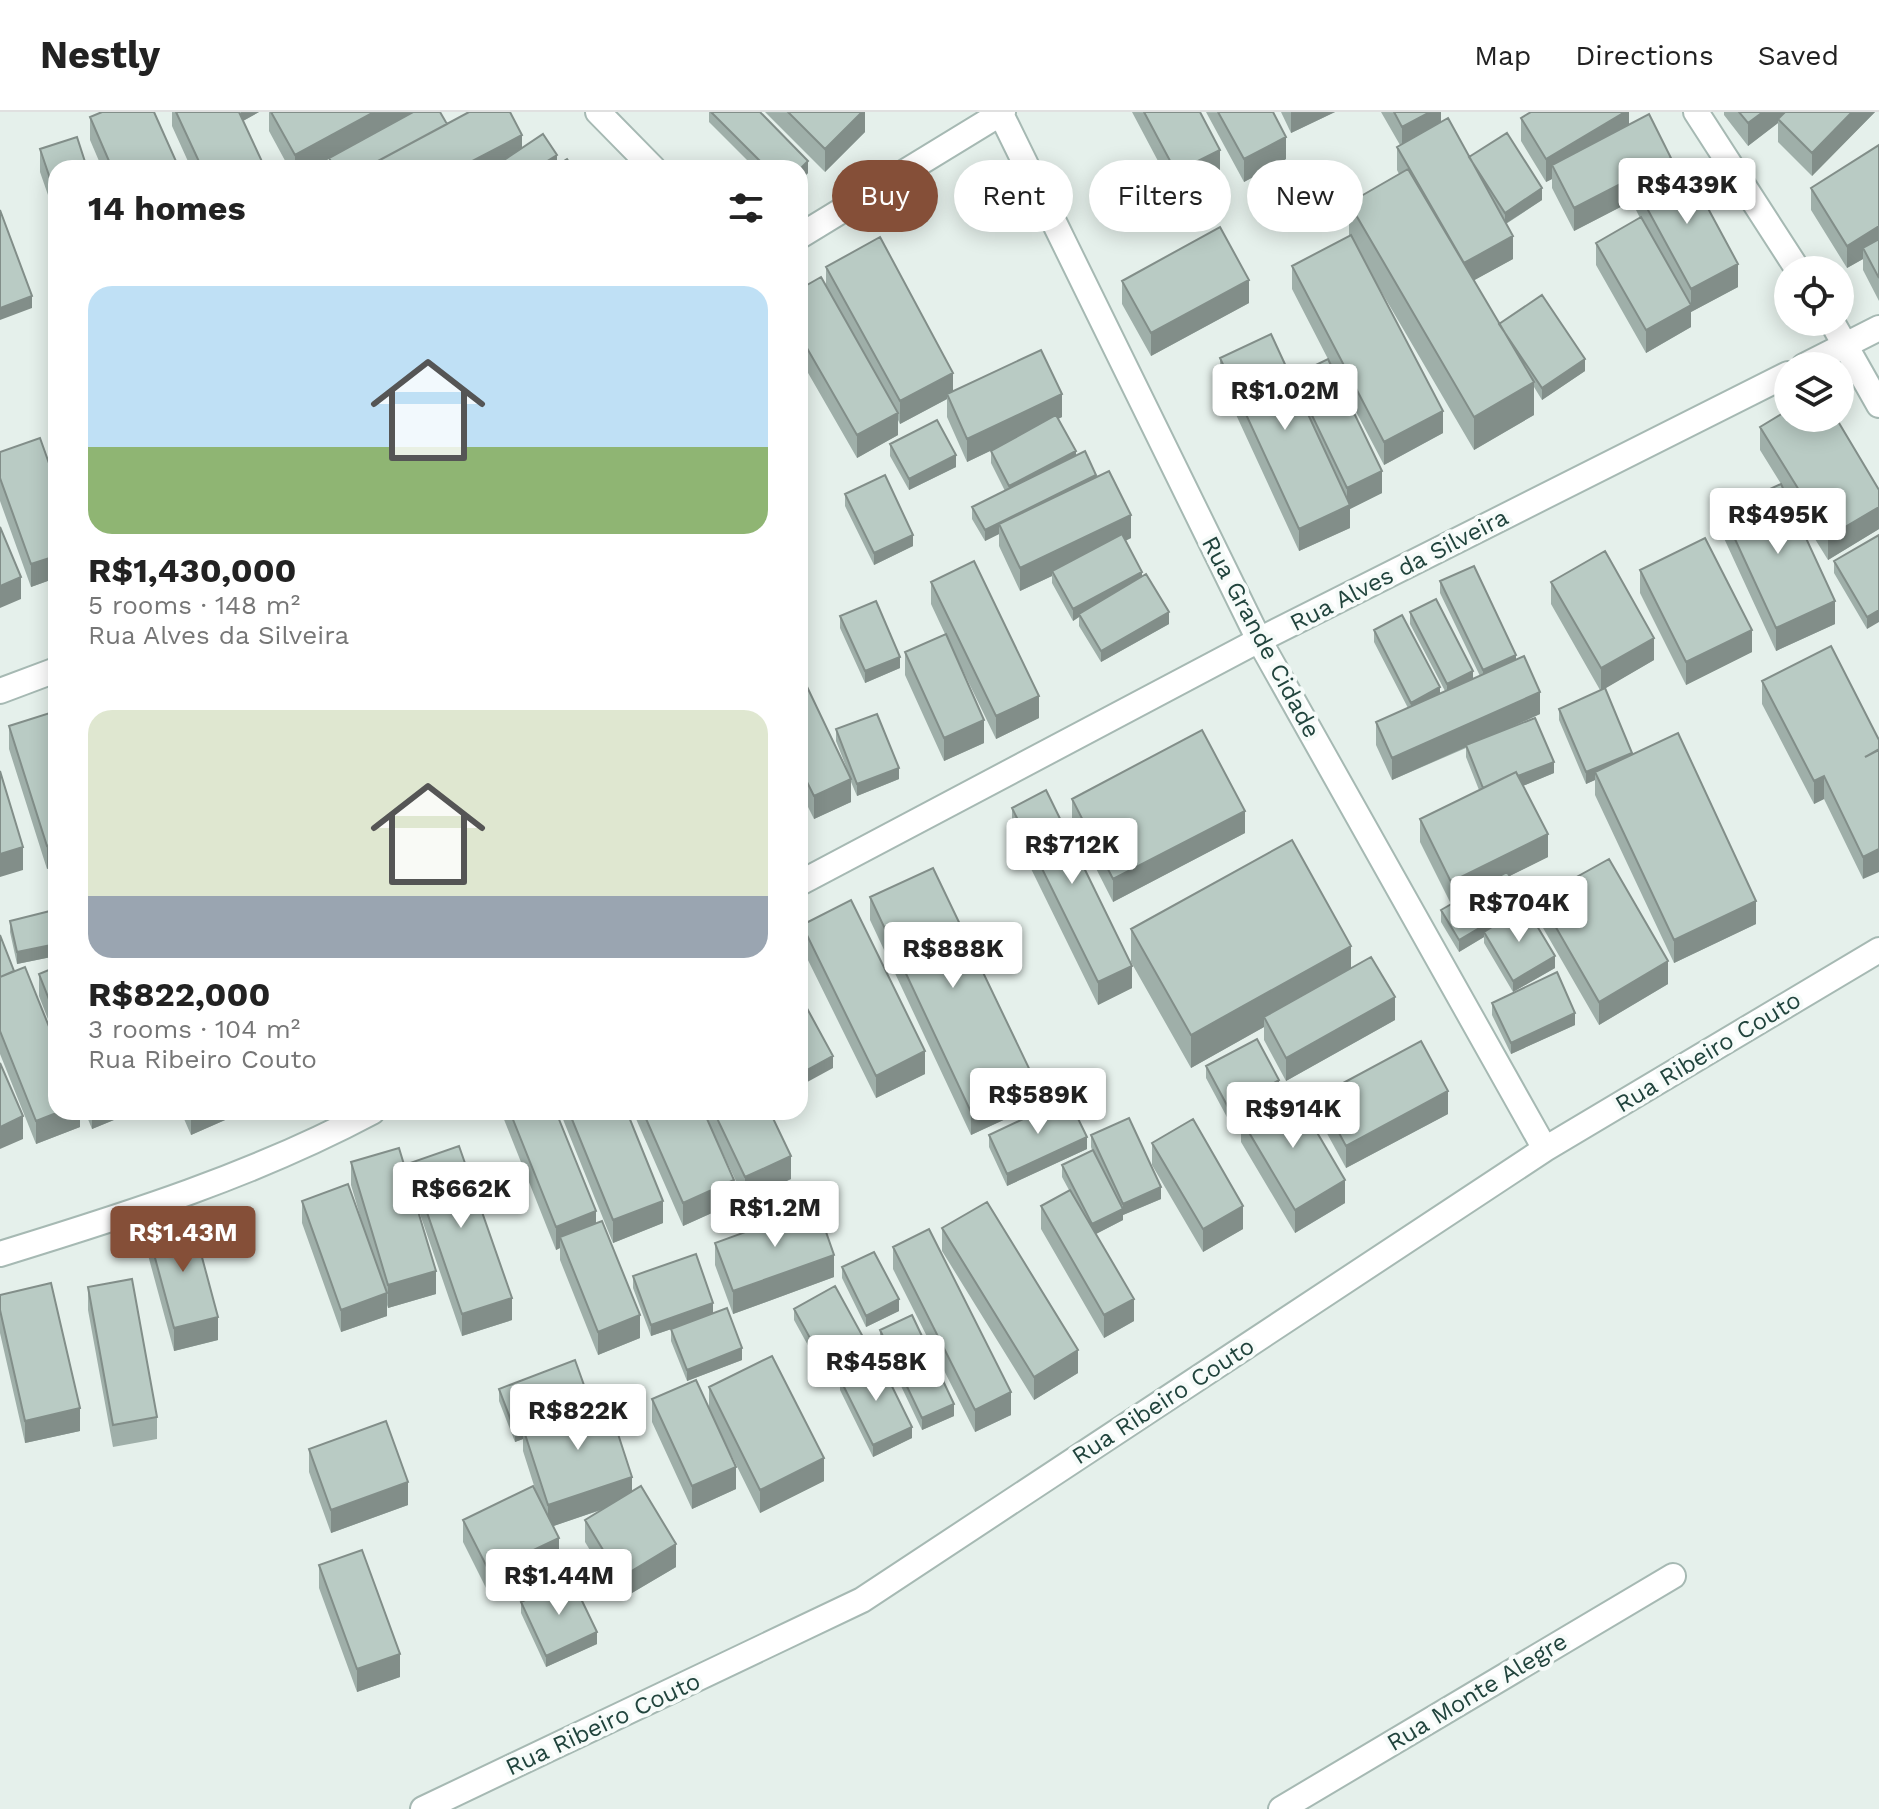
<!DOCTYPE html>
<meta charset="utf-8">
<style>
:root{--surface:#fff;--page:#f2f2f2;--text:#222;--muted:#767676;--line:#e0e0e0;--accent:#854f38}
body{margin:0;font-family:"Work Sans",sans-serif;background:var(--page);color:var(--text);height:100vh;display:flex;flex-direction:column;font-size:30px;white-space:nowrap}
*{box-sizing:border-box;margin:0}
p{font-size:26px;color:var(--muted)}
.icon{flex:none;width:44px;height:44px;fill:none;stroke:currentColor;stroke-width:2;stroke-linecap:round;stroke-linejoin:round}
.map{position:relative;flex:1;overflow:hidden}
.sheet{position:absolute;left:48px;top:48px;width:760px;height:960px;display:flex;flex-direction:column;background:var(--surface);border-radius:24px;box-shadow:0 4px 20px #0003}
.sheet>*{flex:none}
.banner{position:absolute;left:832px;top:48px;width:760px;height:72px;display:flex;gap:16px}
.buttons{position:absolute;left:1774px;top:144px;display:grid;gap:16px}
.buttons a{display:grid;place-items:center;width:80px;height:80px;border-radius:50%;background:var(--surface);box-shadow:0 4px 20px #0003;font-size:40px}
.price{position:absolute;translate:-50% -68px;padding:0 18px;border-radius:8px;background:#fff;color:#222;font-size:26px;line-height:52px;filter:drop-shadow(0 2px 4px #0008)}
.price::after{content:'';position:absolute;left:50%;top:48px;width:24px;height:18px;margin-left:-12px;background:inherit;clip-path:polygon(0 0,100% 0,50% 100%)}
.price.active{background:var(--accent);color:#fff}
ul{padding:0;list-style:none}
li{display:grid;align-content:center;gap:16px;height:424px;padding:0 40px}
li span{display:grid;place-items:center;height:248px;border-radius:24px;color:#555}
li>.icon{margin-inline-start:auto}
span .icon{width:144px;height:144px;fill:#fffc;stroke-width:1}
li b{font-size:34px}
h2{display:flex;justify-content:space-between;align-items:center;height:96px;padding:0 40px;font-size:34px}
.chip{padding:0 28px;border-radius:36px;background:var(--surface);box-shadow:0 4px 20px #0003;font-size:28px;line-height:72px}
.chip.active{background:var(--accent);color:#fff}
header{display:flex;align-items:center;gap:48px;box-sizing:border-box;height:112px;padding:0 40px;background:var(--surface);border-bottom:2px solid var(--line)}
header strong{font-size:38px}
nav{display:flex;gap:44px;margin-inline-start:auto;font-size:28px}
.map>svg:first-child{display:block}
</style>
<header>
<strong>Nestly</strong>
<nav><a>Map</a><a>Directions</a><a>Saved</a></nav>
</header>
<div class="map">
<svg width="1879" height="1697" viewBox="0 0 1879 1697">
<rect width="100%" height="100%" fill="#e5f0eb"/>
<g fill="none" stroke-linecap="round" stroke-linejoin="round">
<!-- minor casing -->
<g stroke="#a6b9b3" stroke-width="28">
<path id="minor" d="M598,0L653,56
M1000,0L1259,528L1545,1037
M1696,0L1798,158
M800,124L1003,0
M1832,210L1879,293
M1804,254L1879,216
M0,579L56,558
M800,771L1259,528L1788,262
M0,1142C127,1103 254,1063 372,1000
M423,1697L862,1488L1545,1037L1879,838
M1281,1697L1673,1464"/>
</g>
<!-- minor -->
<use href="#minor" stroke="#fff" stroke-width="24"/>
</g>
<!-- wall -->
<path fill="#9fafa9" d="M172,0H259L243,9L265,56H191L172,14Z
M269,0H440L447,12L522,36L557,54L573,56H329V47L312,56H289L269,19Z
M709,0H760L808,61L800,69V56H755L709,10Z
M765,0H865V20L825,60Z
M1132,0H1200L1220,61L1176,83Z
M1206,0H1273L1286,47L1244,70Z
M1281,0H1335L1291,21Z
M1381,0H1441V10L1469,45L1542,88L1506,112L1513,147L1474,168L1500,212L1585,259L1542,288L1534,275V303L1474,338L1371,162L1443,321L1384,353L1331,252L1382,381L1350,397V416L1299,439L1220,268V246L1293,269V264L1328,247L1292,177V154L1349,124V91L1399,62L1397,58V35L1400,33Z
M1629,0V12L1671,56L1738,175L1691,200V215L1646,241L1596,153V131L1640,106L1636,98V87L1574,119L1552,76V67L1546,70L1521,29V6Z
M1724,0H1875L1812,64L1778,30V11L1748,34L1724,3Z
M90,5L179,56H102L90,28Z
M1879,33V189L1863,158V147L1847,156L1811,98V76Z
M40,37L56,56V106L40,60Z
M826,155L953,279L1062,305L1058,307L1076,344L1096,365L1131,426L1125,429L1142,465L1169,512L1101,550L1079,514V505L1073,509L1052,471V464L1020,479L999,434V422L985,429L972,407V395L1005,379L991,351V339L996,336L967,350L947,305V287L900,312L898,308V323L857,346L800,247V177L826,174Z
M1122,169L1249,191L1151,244L1122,192Z
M1760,315L1879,378V417L1828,448L1760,338Z
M890,332L956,355L909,378L890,344Z
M0,340L56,371V466L31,475L0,389Z
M845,382L913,434L874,453L845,394Z
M1722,399L1835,512L1776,539L1722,422Z
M1879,423L1867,517L1834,461V449Z
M1640,458L1752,540L1686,573L1640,481Z
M1440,469L1516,548L1540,602L1510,616L1554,661L1523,674L1548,745L1509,764L1555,856L1513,880L1484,831V825L1459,840L1441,810V798L1451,792L1420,730V707L1479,678L1466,645V636L1392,668L1376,633V610L1408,596L1374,530V518L1440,581L1445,579L1410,512V500L1473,567L1480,564L1440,481Z
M931,470L1039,606L996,627L950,532L984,631L944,649L905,563V540L945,522L931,492Z
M1551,470L1654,548L1605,576L1632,642L1756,812L1674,851L1595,683V668L1586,672L1559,608V597L1600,578L1551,492Z
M840,504L900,556L865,571L840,516Z
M800,560L847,657L836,629V617L899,667L857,684L851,670V690L814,707L800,679Z
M1762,569L1879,628L1863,767L1824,687L1814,692L1762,592Z
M56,599L47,757L9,637V614Z
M1072,687L1245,721L1113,790L1072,709Z
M1012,696L1132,876L1098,893L1012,718Z
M870,785L1036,993L971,1023L870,808Z
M1539,786L1668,872L1599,913L1539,809Z
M56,807V844L17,852L10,820V809Z
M802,813L925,962L876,986L802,836Z
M1131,817L1351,857L1395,908L1286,969L1264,928V915L1191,956L1131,850Z
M0,823L14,859L80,1000V1015L36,1032L0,942Z
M56,855V928L39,884V862Z
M1492,891L1575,913L1511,942L1492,903Z
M1206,954L1279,980L1229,1009L1206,966Z
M1319,984L1448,1002L1346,1056L1319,1007Z
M85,1000H126V1003L92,1017Z
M181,1000H241V1001L191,1023Z
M501,1000H556L596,1112L640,1226L598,1243L560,1148V1136L556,1138Z
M560,1000H627L663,1111L613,1131Z
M633,1000H770L791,1067L745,1088L714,1023L734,1091L683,1114Z
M1241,1007L1345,1091L1295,1121L1241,1030Z
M989,1023L1087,1037L1007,1074L989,1035Z
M1091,1023L1161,1087L1123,1103V1108L1096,1122L1134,1209L1104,1226L1041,1117V1094L1069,1078L1062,1065V1053L1092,1038L1091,1035Z
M1152,1031L1243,1117L1203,1140L1152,1053Z
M351,1050L410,1073V1051L512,1208L462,1224L411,1076L436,1182L388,1196L387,1193V1204L341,1220L302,1111V1089L366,1124L351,1073Z
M942,1116L1078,1261L1034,1288L942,1139Z
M148,1120L218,1228L174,1239L148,1143Z
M715,1131L834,1165L733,1202L715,1153Z
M893,1135L1011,1303L975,1320L893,1157Z
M842,1155L899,1199L866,1215L842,1166Z
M633,1164L713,1201L742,1248L687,1269L671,1229V1217L651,1224L633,1176Z
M88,1175L157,1305V1327L113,1335L88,1198Z
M0,1183L80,1319L25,1331L0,1221Z
M794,1197L868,1246L827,1268L794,1208Z
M880,1218L954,1304L922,1318L880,1230Z
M840,1267L912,1326L873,1345L840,1278Z
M709,1275L824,1369L760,1401L715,1310L736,1377L692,1397L652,1310V1287L709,1297Z
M499,1277L590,1294L632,1379L676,1455L620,1488L585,1430V1408L601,1398L553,1414L559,1449L489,1482L463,1430V1408L537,1383L523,1339V1327L515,1330L499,1289Z
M309,1337L408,1393L331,1421L309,1360Z
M319,1453L400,1565L357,1580L319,1476Z
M521,1490L597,1532L546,1555L521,1501Z"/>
<!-- shaded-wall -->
<path fill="#828e89" d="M241,0H259L241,10Z
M374,0H415L312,56H295V43Z
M862,0H865V20L825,60V37Z
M1291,0H1335L1291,21Z
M1430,0H1441V17L1402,38V15Z
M1625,0H1629V20L1552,53V67L1546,70V47Z
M1763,0H1793L1778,7V11L1748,34V11Z
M1852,0H1875L1812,64V41Z
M522,23V45L502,56H459Z
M1286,25V47L1244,70V47Z
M1220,38V61L1176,83V60Z
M557,43V54L554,56H536Z
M1671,46V69L1636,76V87L1574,119V96Z
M808,49V61L800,69V57Z
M1542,76V88L1505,112V101Z
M1879,114V137L1863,136V147L1847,156V134Z
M1513,124V147L1462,175V152Z
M1738,152V175L1691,200V215L1646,241V218L1691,193V177Z
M1249,168V191L1151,244V221Z
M32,184V196L0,208V196Z
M1585,247V259L1542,288V276Z
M953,261V284L947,282V287L900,312V289Z
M1534,270V303L1474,338V305Z
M1062,282V305L967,350V327Z
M1443,299V321L1384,353V330Z
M898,301V323L857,346V323Z
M1076,339V351L1009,385V374Z
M956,343V355L909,378V367Z
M1382,359V381L1350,397V416L1299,439V417L1347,395V376Z
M1096,363V374L999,412V422L985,429V418Z
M1879,395V417L1828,448V425Z
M1131,403V426L1054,463L1052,459V464L1020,479V456Z
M913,423V434L874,453V441Z
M56,444V466L31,475V452Z
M1142,460V472L1079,502V505L1073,509V497Z
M21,465V487L0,496V474Z
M1835,489V512L1776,539V516Z
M1879,498V510L1867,517V505Z
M1169,500V512L1101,550V539Z
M1752,518V540L1686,573V550Z
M1654,526V548L1601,579V556Z
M1516,543V554L1483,570V558Z
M900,545V556L865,571V559Z
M1473,559V571L1447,584V572Z
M1440,575V587L1411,602V591Z
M1540,580V602L1392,668V646Z
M1039,584V606L996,627V604Z
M984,608V631L944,649V626Z
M1632,641V652L1595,660V668L1586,672V660Z
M1554,650V661L1484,690V678Z
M899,656V667L857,684V672Z
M1824,664V687L1814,692V669Z
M851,667V690L814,707V684Z
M1245,699V721L1113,790V767Z
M1548,722V745L1451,793V770Z
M56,732V754L47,757V734Z
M23,735V758L0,765V742Z
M1879,737V760L1863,767V745Z
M1525,789V801L1484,820V825L1459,840V828Z
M1756,789V812L1674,851V828Z
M56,832V844L17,852V840Z
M1351,834V866L1264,905V915L1191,956V923Z
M1555,844V856L1513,880V869Z
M1668,849V872L1599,913V890Z
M1132,854V876L1098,893V870Z
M1395,885V908L1286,969V946Z
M1575,901V913L1511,942V931Z
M925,939V962L876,986V964Z
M833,944V956L800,974V962Z
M1279,968V980L1229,1009V997Z
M1036,971V993L971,1023V1000Z
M1448,979V1002L1346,1056V1034Z
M59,1000H80V1015L36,1032V1009Z
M92,1000H126V1003L92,1017Z
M191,1000H241V1001L191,1023Z
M23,1004V1027L0,1037V1015Z
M1087,1025V1037L1007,1074V1062Z
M791,1044V1067L745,1088V1065Z
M734,1068V1091L683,1114V1091Z
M1345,1068V1091L1295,1121V1098Z
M1161,1075V1087L1123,1103V1108L1092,1124V1112L1123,1097V1092Z
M663,1089V1111L613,1131V1108Z
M1243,1094V1117L1203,1140V1117Z
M596,1099V1122L560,1125V1136L556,1138V1115Z
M834,1143V1165L733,1202V1179Z
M436,1159V1182L388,1196V1173Z
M387,1181V1204L341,1220V1198Z
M512,1186V1208L462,1224V1202Z
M899,1187V1199L866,1215V1204Z
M1134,1187V1209L1104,1226V1203Z
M713,1191V1203L651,1224V1213Z
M640,1203V1226L598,1243V1220Z
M218,1205V1228L174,1239V1216Z
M868,1234V1246L827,1268V1257Z
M742,1236V1248L687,1269V1258Z
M1078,1238V1261L1034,1288V1265Z
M1011,1280V1303L975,1320V1298Z
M590,1290V1302L523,1316V1327L515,1330V1319Z
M954,1292V1304L922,1318V1306Z
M80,1296V1319L25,1331V1309Z
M912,1315V1326L873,1345V1333Z
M824,1346V1369L760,1401V1378Z
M736,1355V1377L692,1397V1374Z
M632,1365V1387L548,1416V1393Z
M408,1370V1393L331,1421V1398Z
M559,1426V1449L489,1482V1459Z
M676,1432V1455L620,1488V1466Z
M597,1520V1532L546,1555V1544Z
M400,1542V1565L357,1580V1557Z"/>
<!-- building -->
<path fill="#b9cbc4" stroke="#828e89" stroke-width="2" d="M102,0H154L179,56H112L90,5Z
M176,0H239L265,56H202Z
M271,0H374L295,43Z
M413,0H440L447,12L365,56H335L329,46Z
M469,0H510L522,23L459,56H365Z
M711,0H760L808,49L800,57V56H767Z
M788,0H862L825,37Z
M1144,0H1200L1220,38L1176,60Z
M1218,0H1273L1286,25L1244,47Z
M1394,0H1430L1402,15Z
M1531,0H1625L1546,47L1521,6Z
M1739,0H1763L1748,11Z
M1785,0H1852L1812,41L1778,7Z
M1649,2L1671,46L1574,96L1552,53Z
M1448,6L1513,124L1464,151L1397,35Z
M1507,21L1542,76L1505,101L1469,45Z
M543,22L557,43L536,56H492Z
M77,25L87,56H56V84L40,37Z
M1879,33V114L1847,134L1811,76Z
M567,47L573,56H553Z
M1683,50L1738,152L1691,177L1636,76Z
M1408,57L1534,270L1474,305L1349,91Z
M0,98L32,184L0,196Z
M1641,105L1691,193L1646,218L1596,131Z
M1220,115L1249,168L1151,221L1122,169Z
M1351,123L1443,299L1384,330L1292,154Z
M880,125L953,261L900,289L826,155Z
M1879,127V166L1863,136Z
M821,165L898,301L857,323L800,224V177Z
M1542,183L1585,247L1542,276L1499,212Z
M1271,222L1350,393L1299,417L1220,246Z
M1041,238L1062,282L967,327L947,282Z
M1328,247L1382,359L1347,376L1293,264Z
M1788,298V306H1836L1879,378V395L1828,425L1760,315Z
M1056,303L1076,339L1009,374L991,339Z
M937,308L956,343L909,367L890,332Z
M40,326L56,371V444L31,452L0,366V340Z
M1085,339L1096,363L985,418L972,395Z
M1109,359L1131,403L1020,456L999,412Z
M885,363L913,423L874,441L845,382Z
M1781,372L1835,489L1776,516L1722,399Z
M0,415L21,465L0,474Z
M1122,422L1142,460L1073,497L1052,459Z
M1879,423V498L1867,505L1834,449Z
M1705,426L1752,518L1686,550L1640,458Z
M1605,439L1654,526L1601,556L1551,470Z
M974,449L1039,584L996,604L931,470Z
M1474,454L1516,543L1483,558L1440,469Z
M1146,462L1169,500L1101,539L1079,502Z
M1436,487L1473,559L1447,572L1410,500Z
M876,489L900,545L865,559L840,504Z
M1402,503L1440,575L1411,591L1374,518Z
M946,522L984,608L944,626L905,540Z
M1831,534L1879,628V637L1865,645L1879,638V737L1863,745L1824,664L1814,669L1762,569Z
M1524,544L1540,580L1392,646L1376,610Z
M800,560L851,667L814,684L800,656Z
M1605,576L1632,641L1586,660L1559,597Z
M56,599V732L47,734L9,614Z
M877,602L899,656L857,672L836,617Z
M1535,606L1554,650L1518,664L1516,660L1483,676L1466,633Z
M1202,618L1245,699L1113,767L1072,687Z
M1678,621L1756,789L1674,828L1595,660Z
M0,659L23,735L0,742Z
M1516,660L1548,722L1451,770L1420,707Z
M1046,678L1132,854L1098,870L1012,696Z
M1292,728L1351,834L1191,923L1131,817Z
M1609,747L1668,849L1599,890L1539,786Z
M933,756L1036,971L971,1000L870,785Z
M1507,760L1525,789L1459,828L1441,798Z
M851,788L925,939L876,964L802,813Z
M1525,794L1555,844L1513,869L1484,820Z
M54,798L56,807V832L17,840L10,809Z
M0,823L14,859L0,865Z
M1371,845L1395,885L1286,946L1264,905Z
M25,855L56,932V1000H59L36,1009L0,919V865Z
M56,855V905L39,862Z
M1557,860L1575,901L1511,931L1492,891Z
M803,889L833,944L800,962V891Z
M1257,927L1279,968L1229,997L1206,954Z
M1421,929L1448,979L1346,1034L1319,984Z
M0,951L23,1004L0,1015Z
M1292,978L1345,1068L1295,1098L1241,1007Z
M1068,986L1087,1025L1007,1062L989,1023Z
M510,1000H556L596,1099L556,1115Z
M569,1000H627L663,1089L613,1108Z
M643,1000H704L734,1068L683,1091Z
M714,1000H770L791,1044L745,1065Z
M1129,1006L1161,1075L1123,1092L1091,1023Z
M1193,1007L1243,1094L1203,1117L1152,1031Z
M459,1034L512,1186L462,1202L410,1051Z
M399,1036L436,1159L388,1173L351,1050Z
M1093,1038L1123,1097L1092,1112L1062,1053Z
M348,1072L387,1181L341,1198L302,1089Z
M1070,1078L1134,1187L1104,1203L1041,1094Z
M987,1090L1078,1238L1034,1265L942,1116Z
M817,1094L834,1143L733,1179L715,1131Z
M192,1108L218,1205L174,1216L148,1120Z
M602,1109L640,1203L598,1220L560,1125Z
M929,1117L1011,1280L975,1298L893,1135Z
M874,1140L899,1187L866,1204L842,1155Z
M696,1142L713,1191L651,1213L633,1164Z
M132,1167L157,1305L113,1313L88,1175Z
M51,1171L80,1296L25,1309L0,1198V1183Z
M835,1174L868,1234L827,1257L794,1197Z
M727,1196L742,1236L687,1258L671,1217Z
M912,1203L954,1292L922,1306L880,1218Z
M772,1244L824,1346L760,1378L709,1275Z
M575,1248L590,1290L515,1319L499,1277Z
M879,1248L912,1315L873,1333L840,1267Z
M696,1268L736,1355L692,1374L652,1287Z
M607,1288L632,1365L548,1393L523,1316Z
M386,1309L408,1370L331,1398L309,1337Z
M533,1374L559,1426L489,1459L463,1408Z
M641,1374L676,1432L620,1466L585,1408Z
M362,1438L400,1542L357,1557L319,1453Z
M571,1466L597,1520L546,1544L521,1490Z"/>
<g text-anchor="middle" stroke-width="8" stroke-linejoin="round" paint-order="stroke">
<!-- street labels -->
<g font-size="24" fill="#21443d" stroke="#f6fbf9">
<text transform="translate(1399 458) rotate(-27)" y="8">Rua Alves da Silveira</text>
<text transform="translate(1261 525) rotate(62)" y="8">Rua Grande Cidade</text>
<text transform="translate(1708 940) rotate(-31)" y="8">Rua Ribeiro Couto</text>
<text transform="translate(1163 1289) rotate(-33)" y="8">Rua Ribeiro Couto</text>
<text transform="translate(1477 1580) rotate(-31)" y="8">Rua Monte Alegre</text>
<text transform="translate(603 1612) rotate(-25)" y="8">Rua Ribeiro Couto</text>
</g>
</g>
</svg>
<div class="buttons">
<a><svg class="icon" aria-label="locate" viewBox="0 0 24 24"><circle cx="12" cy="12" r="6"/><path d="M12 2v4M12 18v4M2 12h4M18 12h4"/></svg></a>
<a><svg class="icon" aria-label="layers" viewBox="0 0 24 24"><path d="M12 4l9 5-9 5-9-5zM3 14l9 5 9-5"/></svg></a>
</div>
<b class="price" style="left:1687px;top:114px">R$439K</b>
<b class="price" style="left:1285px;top:320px">R$1.02M</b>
<b class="price" style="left:1778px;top:444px">R$495K</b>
<b class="price" style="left:1072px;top:774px">R$712K</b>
<b class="price" style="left:1519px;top:832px">R$704K</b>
<b class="price" style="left:953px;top:878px">R$888K</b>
<b class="price" style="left:1038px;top:1024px">R$589K</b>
<b class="price" style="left:1293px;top:1038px">R$914K</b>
<b class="price" style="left:461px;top:1118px">R$662K</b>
<b class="price" style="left:775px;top:1137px">R$1.2M</b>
<b class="price active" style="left:183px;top:1162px">R$1.43M</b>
<b class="price" style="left:876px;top:1291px">R$458K</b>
<b class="price" style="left:578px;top:1340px">R$822K</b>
<b class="price" style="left:559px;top:1505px">R$1.44M</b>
<div class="banner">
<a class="chip active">Buy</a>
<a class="chip">Rent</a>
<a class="chip">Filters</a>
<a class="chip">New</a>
</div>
<section class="sheet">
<h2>14 homes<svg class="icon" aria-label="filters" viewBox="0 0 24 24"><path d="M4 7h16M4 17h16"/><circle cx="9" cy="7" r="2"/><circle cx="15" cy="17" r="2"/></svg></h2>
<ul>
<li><span style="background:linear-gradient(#bfe0f5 65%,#8fb573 0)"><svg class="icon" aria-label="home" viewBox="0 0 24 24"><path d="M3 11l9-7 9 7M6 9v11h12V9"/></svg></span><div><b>R$1,430,000</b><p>5 rooms · 148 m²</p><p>Rua Alves da Silveira</p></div></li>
<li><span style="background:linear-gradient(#dfe7d0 75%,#9aa5b1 0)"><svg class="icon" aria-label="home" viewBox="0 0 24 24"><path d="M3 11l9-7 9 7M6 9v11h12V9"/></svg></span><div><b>R$822,000</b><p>3 rooms · 104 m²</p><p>Rua Ribeiro Couto</p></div></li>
</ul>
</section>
</div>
